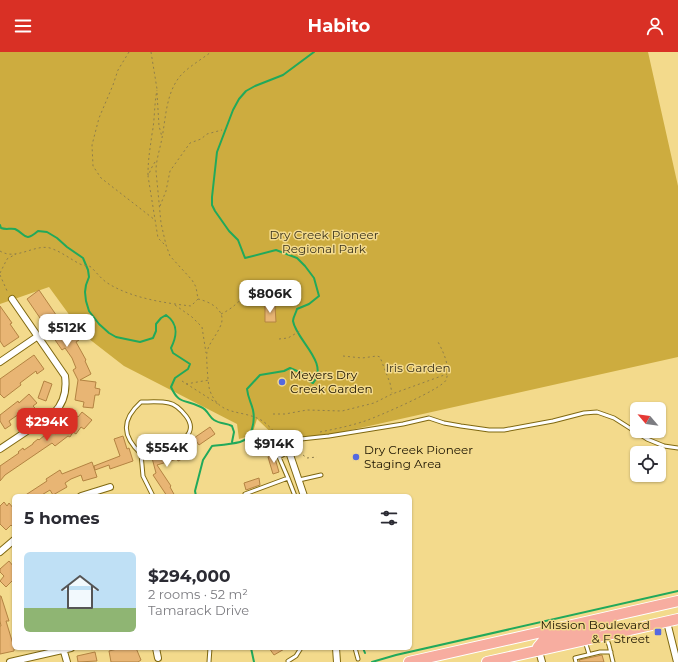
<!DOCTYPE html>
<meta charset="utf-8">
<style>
:root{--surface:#fff;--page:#f2f2f3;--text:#2b2b33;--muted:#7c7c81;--line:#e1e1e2;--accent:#d93025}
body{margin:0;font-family:Montserrat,sans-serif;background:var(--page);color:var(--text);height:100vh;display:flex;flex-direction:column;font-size:15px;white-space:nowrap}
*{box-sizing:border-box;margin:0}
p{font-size:13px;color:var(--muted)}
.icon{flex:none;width:22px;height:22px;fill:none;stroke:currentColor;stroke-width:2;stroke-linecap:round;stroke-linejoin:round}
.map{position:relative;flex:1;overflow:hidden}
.panel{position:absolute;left:12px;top:442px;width:400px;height:156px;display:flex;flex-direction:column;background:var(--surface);border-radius:6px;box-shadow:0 1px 3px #0004}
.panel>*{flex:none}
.needle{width:26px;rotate:299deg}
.buttons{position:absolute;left:630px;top:350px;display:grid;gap:8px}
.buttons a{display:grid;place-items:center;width:36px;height:36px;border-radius:6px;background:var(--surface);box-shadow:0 1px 3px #0004;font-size:20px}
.price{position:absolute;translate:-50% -34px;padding:0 9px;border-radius:8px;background:#fff;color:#222;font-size:13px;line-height:26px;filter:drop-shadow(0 1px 2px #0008)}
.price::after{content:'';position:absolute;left:50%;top:24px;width:12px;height:9px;margin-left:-6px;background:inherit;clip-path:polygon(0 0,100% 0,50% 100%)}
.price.on{background:var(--accent);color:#fff}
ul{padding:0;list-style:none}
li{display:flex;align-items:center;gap:12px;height:100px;padding:0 12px}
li+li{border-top:1px solid var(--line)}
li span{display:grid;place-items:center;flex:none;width:112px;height:80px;border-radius:6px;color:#555}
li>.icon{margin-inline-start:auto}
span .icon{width:48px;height:48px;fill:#fffc;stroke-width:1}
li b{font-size:17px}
h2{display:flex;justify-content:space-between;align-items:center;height:48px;padding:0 12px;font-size:17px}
header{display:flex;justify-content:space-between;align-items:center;height:52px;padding:0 12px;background:var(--accent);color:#fff;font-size:18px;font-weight:700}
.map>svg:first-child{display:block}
</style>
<header><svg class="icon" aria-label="menu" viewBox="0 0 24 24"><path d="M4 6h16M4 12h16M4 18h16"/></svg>Habito<svg class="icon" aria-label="person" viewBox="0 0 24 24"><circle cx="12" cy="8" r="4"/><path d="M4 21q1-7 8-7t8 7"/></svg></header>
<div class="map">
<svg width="678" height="610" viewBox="0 0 678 610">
<rect width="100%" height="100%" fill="#f3da8c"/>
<!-- green -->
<path fill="#cdac3f" d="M0,0H648L678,134V305L284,393L257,367L252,383L239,387L237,372L124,314L84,283L49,235L0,252Z"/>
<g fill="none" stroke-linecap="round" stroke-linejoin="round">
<!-- stream -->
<path stroke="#21a95b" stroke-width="2" d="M0,173L1,176C6,178 10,176 15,177C26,182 24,191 38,179L47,180L57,186L67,195L83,206L88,218L89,225L86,233L85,240L86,249L89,259L99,272L109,281L116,285L140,290L153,286L156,279V272L161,266L166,263C179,272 177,284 171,296L173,301L190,312L188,317L175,326L171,335C179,353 185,347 201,355C208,358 209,365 214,368C220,372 226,371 232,374L234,380L232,390
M309,443V444
M196,444L195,439L203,408L212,394C221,393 232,392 240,390C253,387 255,368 253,358C251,350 248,346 247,337L260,323L284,319L290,316L304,322L309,329L313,331C330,311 296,288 293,269C293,265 296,261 297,257L309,252L319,244L314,226L305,214L297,206L276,198L245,206L238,188L229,179L215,159L212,153V145L217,100L233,58L239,47L246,39L255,34L283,23L314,0
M251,596L254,610
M363,596L365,601
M372,610L396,603L678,539"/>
</g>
<!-- building -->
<path fill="#e8b574" stroke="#b38342" d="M39,238L63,273L65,271L79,288L76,290L86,308L85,309L91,322L80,328L96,330L95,336L100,337L99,343H95L93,356L83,355L84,350L75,348L78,328L73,318L76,316L72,306L65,296L62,298L27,247Z
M0,254L12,271L10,272L19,285L4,295L0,289Z
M265,254H275L276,270H265Z
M34,303L44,317L37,322L36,319L20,331L21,333L4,346L0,342V327Z
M44,329L52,332L46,349L38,346Z
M29,342L37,351L33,354L36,357L22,366L19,362L9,369L11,373L5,377L0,369V363L18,349L19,351Z
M71,359L78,365L82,360L92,368L84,377L81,375L76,382L73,380L70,385L68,384L55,394L52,391L5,423L0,429V414L19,401L18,400L23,396L24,398L33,392V391L38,387L39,388L51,378L55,382L65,374L61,372Z
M210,375L215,382L199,393L194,386Z
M123,384L127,397L129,396L133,409L110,417L109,413L95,418L94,414L120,404L114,387Z
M182,395L186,405L178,409L177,407L157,413L171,434L170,435L175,444H167L153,423L156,421L152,406Z
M274,403L279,420L273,422L268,405Z
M92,410L97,425L83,429L81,423L71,427L65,431L67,435L53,443L50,438L40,444H24L47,429L46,427L60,418L62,422Z
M259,426L260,433L246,438L244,431Z
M4,450L7,454L9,451L14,457V476L11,473L6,478L0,472V454Z
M9,509L14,515V527L6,535L0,529L4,524L0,520V517Z
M0,544H1L9,569H6L13,592L14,591V599L0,602V574H1L0,569Z
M121,596H136L141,608L138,610H111L109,599Z
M269,596H286L274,603Z
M95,600L97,609L78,610L77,604Z
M602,603L604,610H580L579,608Z"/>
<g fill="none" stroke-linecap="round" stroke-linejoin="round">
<!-- service casing -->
<g stroke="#7f6811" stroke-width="5">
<path id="service" d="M295,386L301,387L329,384L403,372L429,366L444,371L461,374L489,378H504L553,369L584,361L597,360L614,366L647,387L664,394L678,396
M141,402C158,399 205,389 186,364C182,359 175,352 169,351C161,349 150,350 141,350C121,368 122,384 141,402L143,424L153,444
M288,426L279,405L288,400
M299,428L321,423
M245,442L288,426L295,444
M606,585L609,593L613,610
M585,589L589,602
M355,596L358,607
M288,609L296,604L301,596
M209,610L210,596
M576,610L575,606L600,600H611"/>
</g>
<!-- minor casing -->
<g stroke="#7f6811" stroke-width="8">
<path id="minor" d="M0,310L38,284
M286,391L304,444
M0,397L54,361C64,351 67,339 65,324L12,247
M81,444L110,435
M0,500L14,488
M667,570L677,610
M63,596L67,610
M156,596L158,606
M336,596L337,610
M539,599L542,610
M10,610L71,596"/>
</g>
<!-- primary casing -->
<g stroke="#fff" stroke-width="12">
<path id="primary" d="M537,599L538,595L543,589L592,578L609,568
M409,610L678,549
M487,610L678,567"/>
</g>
<!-- path -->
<path stroke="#8f7e4b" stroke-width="1" stroke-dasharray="2 3" stroke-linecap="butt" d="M129,0L118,18L113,33L99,66L92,93L93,114L101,126L155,168
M151,0L157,37
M157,41L159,74L162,85
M155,110L152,115L148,124L158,186L165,193
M148,123C148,107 150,97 152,82C155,67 154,53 157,38
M160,154L166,139L170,119L190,91L201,87L207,82L222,78
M0,199C16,209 34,192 50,196C62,200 70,207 80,212C84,214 88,213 91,215C97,221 102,228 109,232C132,246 164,251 191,254L198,247L196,235L192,228L170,204L166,193L161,171L156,119C156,108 160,97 162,86C166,65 166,39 182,22C190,14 202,7 211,0
M0,221L7,207L16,202
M0,223L8,241
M198,247C211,250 228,259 220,275C216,284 209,291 207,300C206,304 208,335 210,339C220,365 241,357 261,368C268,372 275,381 281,387
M175,253L192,265L202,275L206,301
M221,262C232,257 243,247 248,237
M279,287L288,286L300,279
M343,304L362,306L377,304L380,305L390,331L392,341
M182,329L218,352
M186,332L209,328
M273,362H285L307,358L342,359L374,351L392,342L447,322
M320,380C335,377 350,374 365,369C377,365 442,337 446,328C451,315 443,299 437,288
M295,397L307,406L317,405"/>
<!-- service -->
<use href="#service" stroke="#fff" stroke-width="3"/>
<!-- minor -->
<use href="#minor" stroke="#fff" stroke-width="6"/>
<!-- primary -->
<use href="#primary" stroke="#f7ada0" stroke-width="10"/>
</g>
<!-- markers -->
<g fill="#5569df" stroke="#f3da8c" stroke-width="1.5">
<circle cx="282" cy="330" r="4"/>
<circle cx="356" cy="405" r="4"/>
<rect x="654" y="576" width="8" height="8" rx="2"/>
</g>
<g text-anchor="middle" stroke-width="3" stroke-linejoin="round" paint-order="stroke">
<!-- park labels -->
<g font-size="12" fill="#3a331c" stroke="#f3da8c">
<text x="324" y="187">Dry Creek Pioneer<tspan x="324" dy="14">Regional Park</tspan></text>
<text x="418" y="320">Iris Garden</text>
</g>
<!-- poi labels -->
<g font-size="12" fill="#1c1400" stroke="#f3da8c" text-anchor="start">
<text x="290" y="327">Meyers Dry<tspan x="290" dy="14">Creek Garden</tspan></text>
<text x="364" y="402">Dry Creek Pioneer<tspan x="364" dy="14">Staging Area</tspan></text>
<text x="650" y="577" text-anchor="end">Mission Boulevard<tspan x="650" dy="14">&amp; F Street</tspan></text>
</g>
</g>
</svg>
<div class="buttons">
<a><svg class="needle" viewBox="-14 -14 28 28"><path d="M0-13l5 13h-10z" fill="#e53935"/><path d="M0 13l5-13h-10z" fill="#7c7c81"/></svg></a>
<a><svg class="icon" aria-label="locate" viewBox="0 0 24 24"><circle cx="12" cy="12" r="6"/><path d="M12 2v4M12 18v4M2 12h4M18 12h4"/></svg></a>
</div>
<b class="price" style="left:270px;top:262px">$806K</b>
<b class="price" style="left:67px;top:296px">$512K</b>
<b class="price on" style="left:47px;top:390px">$294K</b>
<b class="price" style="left:274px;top:412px">$914K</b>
<b class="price" style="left:167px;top:416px">$554K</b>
<section class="panel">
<h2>5 homes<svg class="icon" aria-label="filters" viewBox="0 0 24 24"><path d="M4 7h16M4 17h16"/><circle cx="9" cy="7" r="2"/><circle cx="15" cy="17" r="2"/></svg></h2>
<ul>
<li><span style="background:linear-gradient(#bfe0f5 70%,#8fb573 0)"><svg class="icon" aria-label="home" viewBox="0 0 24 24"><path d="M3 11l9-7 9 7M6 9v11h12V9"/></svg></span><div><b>$294,000</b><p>2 rooms · 52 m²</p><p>Tamarack Drive</p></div></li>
</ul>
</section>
</div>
